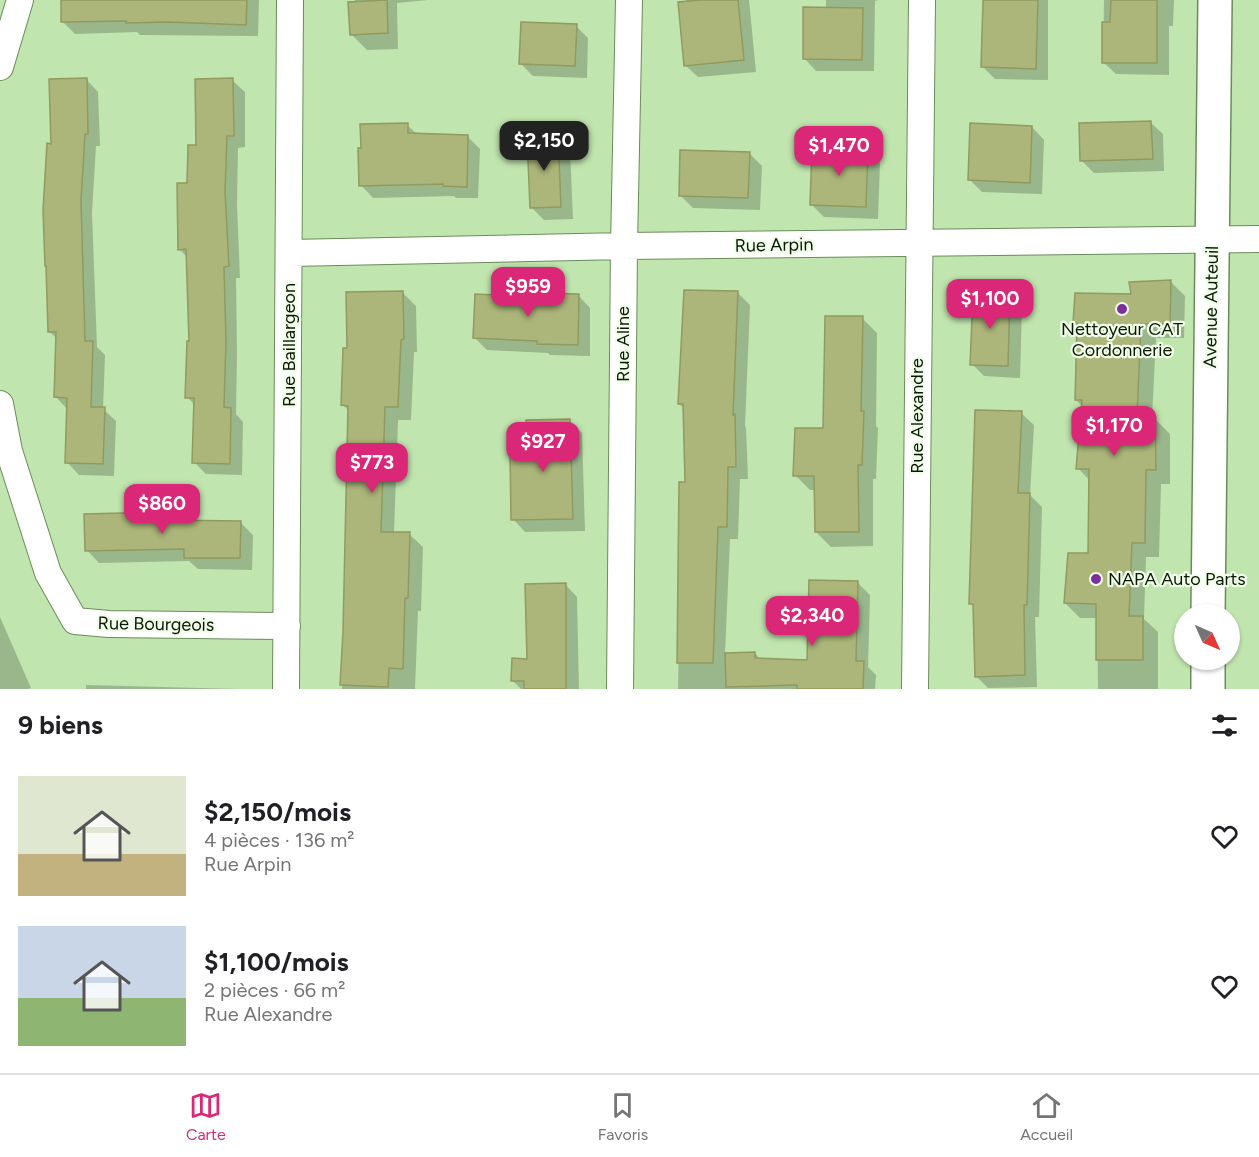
<!DOCTYPE html>
<html lang="fr">
<meta charset="utf-8">
<style>
:root{--surface:#fff;--page:#f2f2f2;--text:#202124;--muted:#757577;--line:#e0e0e0;--accent:#db2777}
body{margin:0;font-family:Figtree,sans-serif;background:var(--page);color:var(--text);height:100vh;display:flex;flex-direction:column;font-size:22px;white-space:nowrap}
*{box-sizing:border-box;margin:0}
p{font-size:20px;color:var(--muted)}
.icon{flex:none;width:33px;height:33px;fill:none;stroke:currentColor;stroke-width:2;stroke-linecap:round;stroke-linejoin:round}
.map{position:relative;height:689px;overflow:hidden}
.panel{display:flex;flex-direction:column;background:var(--surface);flex:1}
.panel>*{flex:none}
.needle{width:39px;rotate:135deg}
.controls{position:absolute;left:1174px;top:604px;display:grid;gap:12px}
.controls a{display:grid;place-items:center;width:66px;height:66px;border-radius:50%;background:var(--surface);box-shadow:0 2px 4px #0004;font-size:30px}
.price{position:absolute;translate:-50% -51px;padding:0 14px;border-radius:12px;background:var(--accent);color:#fff;font-size:20px;line-height:39px;filter:drop-shadow(0 2px 3px #0008)}
.price::after{content:'';position:absolute;left:50%;top:36px;width:18px;height:14px;margin-left:-9px;background:inherit;clip-path:polygon(0 0,100% 0,50% 100%)}
.price.active{background:#222;color:#fff}
ul{padding:0;list-style:none}
li{display:flex;align-items:center;gap:18px;height:150px;padding:0 18px}
li span{display:grid;place-items:center;flex:none;width:168px;height:120px;border-radius:0px;color:#555}
li>.icon{margin-inline-start:auto}
span .icon{width:72px;height:72px;fill:#fffc;stroke-width:1}
li b{font-size:26px}
h2{display:flex;justify-content:space-between;align-items:center;height:72px;padding:0 18px;font-size:26px}
.tabs{display:flex;justify-content:space-around;align-items:center;height:84px;border-top:2px solid var(--line);background:var(--surface);font-size:16px;color:var(--muted)}
.tabs a{display:grid;justify-items:center;gap:3px}
.tabs .active{color:var(--accent)}
.map>svg:first-child{display:block}
</style>
<div class="map">
<svg width="1259" height="689" viewBox="0 0 1259 689">
<rect width="100%" height="100%" fill="#c1e5af"/>
<!-- shadow -->
<path fill="#0003" d="M62,0H259L258,36L140,35L137,32L75,34L63,22Z
M355,0H428L397,3L398,49L367,50L351,34Z
M686,0H749L756,72L698,77L685,65Z
M826,0H879L875,1L874,71H816L804,58L826,9Z
M984,0H1048V80L995,79L983,67Z
M1104,0H1174L1173,26H1169V75L1116,74L1103,62Z
M576,26L588,38L587,78L533,76L520,63Z
M86,79L98,92L100,146H96L92,213L97,347L105,355L103,409L116,421L114,476L79,475L67,462L68,410L56,397L57,339L49,331L52,145Z
M232,80L245,92V147L238,148L237,204L240,278H236L237,354L236,414L243,422L242,475L206,474L194,462L195,405L187,397L190,343L188,258L179,249L188,185L198,147Z
M1150,122L1163,134L1164,171L1094,173L1082,161Z
M407,125L418,135L468,137L480,149L478,198H456L454,196L373,198L361,185L362,150Z
M1032,127L1044,140L1042,194L982,192L970,180Z
M558,137L570,149L573,219L544,220L532,208Z
M867,150L880,163L878,219L824,217L812,205Z
M750,154L762,166L760,210L693,208L680,195Z
M1170,281L1185,296L1184,338H1156L1152,418L1155,419L1170,434V484H1161L1159,557H1146L1144,619L1158,632V689H1098L1097,618H1080L1065,603L1089,555L1090,481L1078,468L1083,407L1076,400L1079,327L1075,323L1132,295Z
M402,292L416,306L417,352H414L411,420H398L394,533L409,534L423,547L421,611H418L415,689H342L349,411L343,405L348,350Z
M738,293L750,305L745,426L746,428L748,479H740L738,539H730L725,654L755,653L761,660L808,661L857,582L870,595L868,667L876,675L875,689H678L681,527L687,484L685,409L679,404Z
M578,295L590,308V356L550,355L548,353L487,350L475,338L539,298Z
M1010,296L1022,308L1020,378L984,376L972,364Z
M862,318L877,333L876,426L878,428L876,479H873V546L831,547L816,532V490H810L795,475L825,430Z
M1021,413L1034,425L1030,495L1042,507L1039,617H1035L1037,687L988,688L976,676L974,607L971,603Z
M569,420L582,433L585,531L525,532L513,519L529,449Z
M163,514L170,522L241,523L253,535L252,570L198,569L189,561L99,563L87,550Z
M565,584L577,597L579,689H521L512,680L528,660Z
M0,617L31,688L28,689H0Z
M86,685L238,689H239H86Z"/>
<!-- building -->
<path fill="#adb67a" stroke="#919a5f" stroke-width="1.5" d="M61,0H247L246,25L168,22L126,23V21L61,22Z
M387,0L388,33L350,35L348,2Z
M701,0H738L744,60L684,66L678,2Z
M983,0H1038L1036,69L981,67Z
M1111,0H1157V63H1102V22H1110Z
M803,7L863,8L862,60L803,59Z
M521,22L577,24L575,66L519,64Z
M87,78L88,134H85L81,200L85,341H93L91,407H105L103,464L65,463L67,398L54,397L56,332H48L46,266H45L43,210L47,143L51,144L49,79Z
M233,78L234,136H227L225,191L229,266L224,267L226,341L224,407L231,408L230,464L192,463L194,398H185L187,341H189L186,249L178,250L177,183H187L188,145H196L195,79Z
M1151,121L1153,159L1080,161L1079,123Z
M408,123V133L468,135L467,187L443,186V184L359,186L358,148H361L360,124Z
M970,123L1032,126L1030,183L968,180Z
M558,135L561,207L530,208L527,137Z
M812,147L868,149L866,207L810,205Z
M680,150L750,152L748,198L679,196Z
M1171,280L1170,324H1141L1137,416L1155,417L1156,470H1146L1145,543H1132L1129,616H1143V660H1096V604L1064,603L1068,553H1088L1089,469H1076L1082,400H1075L1077,323H1073L1075,293L1131,294L1129,282Z
M684,290L738,291L733,415L735,414L736,467H728L727,527H718L713,663H677L679,482H685L683,404H678Z
M403,291L404,339L401,340L398,407H385L381,532H410L408,598H405L403,669L389,668L388,687L340,685L343,631L348,406L341,405L343,348H347L346,292Z
M538,293L579,294L578,345L537,344V341L473,338L475,294L538,297Z
M973,293L1010,294L1008,366L970,365Z
M825,316H863L861,411H864L862,465H858L859,532H815L814,476H793L795,428H823Z
M975,410L1022,411L1018,493H1030L1027,605H1024L1025,675L975,677L973,604H969Z
M570,419L573,519L511,520L510,448H527L526,420Z
M163,512V520L241,521L240,558H184V549L85,551L84,514Z
M809,580L858,581L856,661H864L863,689H797V685L726,687L725,653L755,652V658L807,660Z
M566,583V689H524V681H511L512,658L527,659L525,584Z"/>
<g fill="none" stroke-linecap="round" stroke-linejoin="round">
<!-- street casing -->
<g stroke="#6b8c5a" stroke-width="28">
<path id="street" d="M0,67L20,0
M290,253L624,246L1259,239
M0,404L9,451L48,573L75,621L109,624L287,626
M286,689L290,0
M620,689L624,246L629,0
M915,689L922,0"/>
</g>
<!-- secondary casing -->
<g stroke="#6b8c5a" stroke-width="36">
<path id="secondary" d="M1208,615L1215,0
M1208,689V660"/>
</g>
<!-- street -->
<use href="#street" stroke="#fff" stroke-width="26"/>
<!-- secondary -->
<use href="#secondary" stroke="#fff" stroke-width="33"/>
</g>
<!-- markers -->
<g fill="#7f2e9d" stroke="#f0fee9" stroke-width="2">
<circle cx="1122" cy="309" r="6"/>
<circle cx="1096" cy="579" r="6"/>
</g>
<g text-anchor="middle" stroke-width="4.5" stroke-linejoin="round" paint-order="stroke">
<!-- street labels -->
<g font-size="18" fill="#0b1805" stroke="#f0fee9">
<text transform="translate(774 245) rotate(-1)" y="6">Rue Arpin</text>
<text transform="translate(1211 307) rotate(-89)" y="6">Avenue Auteuil</text>
<text transform="translate(623 344) rotate(-90)" y="6">Rue Aline</text>
<text transform="translate(289 345) rotate(-90)" y="6">Rue Baillargeon</text>
<text transform="translate(917 416) rotate(-90)" y="6">Rue Alexandre</text>
<text transform="translate(156 624) rotate(1)" y="6">Rue Bourgeois</text>
</g>
<!-- poi labels -->
<g font-size="18" fill="#0b1805" stroke="#f0fee9">
<text x="1122" y="335">Nettoyeur CAT<tspan x="1122" dy="21">Cordonnerie</tspan></text>
<text x="1108" y="585" text-anchor="start">NAPA Auto Parts</text>
</g>
</g>
</svg>
<div class="controls">
<a><svg class="needle" viewBox="-14 -14 28 28"><path d="M0-13l5 13h-10z" fill="#e53935"/><path d="M0 13l5-13h-10z" fill="#757577"/></svg></a>
</div>
<b class="price active" style="left:544px;top:172px">$2,150</b>
<b class="price" style="left:839px;top:177px">$1,470</b>
<b class="price" style="left:528px;top:318px">$959</b>
<b class="price" style="left:990px;top:330px">$1,100</b>
<b class="price" style="left:1114px;top:457px">$1,170</b>
<b class="price" style="left:543px;top:473px">$927</b>
<b class="price" style="left:372px;top:494px">$773</b>
<b class="price" style="left:162px;top:535px">$860</b>
<b class="price" style="left:812px;top:647px">$2,340</b>
</div>
<section class="panel">
<h2>9 biens<svg class="icon" aria-label="filters" viewBox="0 0 24 24"><path d="M4 7h16M4 17h16"/><circle cx="9" cy="7" r="2"/><circle cx="15" cy="17" r="2"/></svg></h2>
<ul>
<li><span style="background:linear-gradient(#dfe7d0 65%,#c2b280 0)"><svg class="icon" aria-label="home" viewBox="0 0 24 24"><path d="M3 11l9-7 9 7M6 9v11h12V9"/></svg></span><div><b>$2,150/mois</b><p>4 pièces · 136 m²</p><p>Rue Arpin</p></div><svg class="icon" aria-label="heart" viewBox="0 0 24 24"><path d="M12 20l-8-8c-3-5 5-10 8-4 3-6 11-1 8 4z"/></svg></li>
<li><span style="background:linear-gradient(#c9d6e8 60%,#8fb573 0)"><svg class="icon" aria-label="home" viewBox="0 0 24 24"><path d="M3 11l9-7 9 7M6 9v11h12V9"/></svg></span><div><b>$1,100/mois</b><p>2 pièces · 66 m²</p><p>Rue Alexandre</p></div><svg class="icon" aria-label="heart" viewBox="0 0 24 24"><path d="M12 20l-8-8c-3-5 5-10 8-4 3-6 11-1 8 4z"/></svg></li>
</ul>
</section>
<nav class="tabs">
<a class="active"><svg class="icon" aria-label="map" viewBox="0 0 24 24"><path d="M3 6l6-2 6 2 6-2v14l-6 2-6-2-6 2zM9 4v14M15 6v14"/></svg>Carte</a>
<a><svg class="icon" aria-label="saved" viewBox="0 0 24 24"><path d="M7 4h10v16l-5-4-5 4z"/></svg>Favoris</a>
<a><svg class="icon" aria-label="home" viewBox="0 0 24 24"><path d="M3 11l9-7 9 7M6 9v11h12V9"/></svg>Accueil</a>
</nav>
